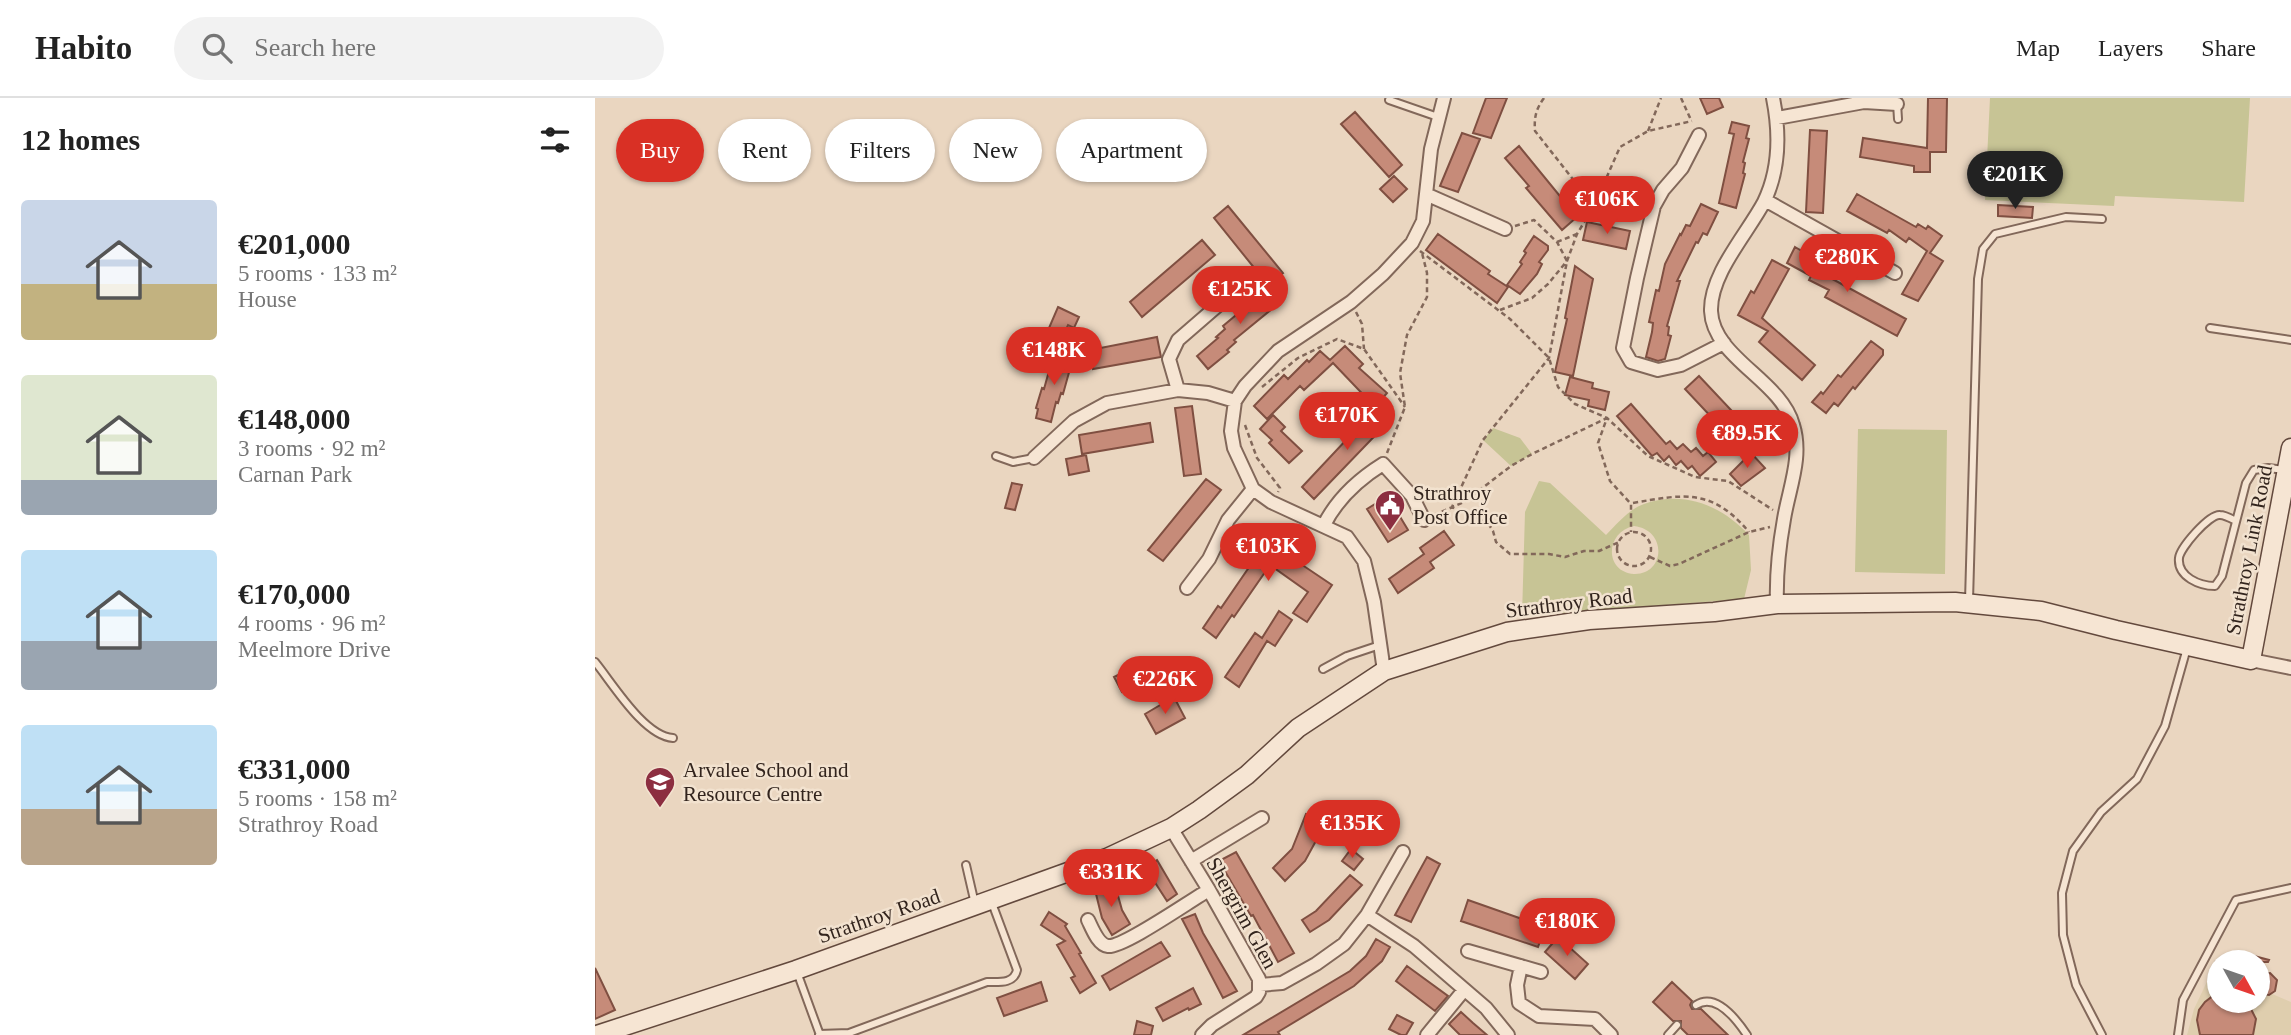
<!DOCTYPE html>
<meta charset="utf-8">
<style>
:root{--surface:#fff;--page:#f2f2f2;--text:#222;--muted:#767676;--line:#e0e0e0;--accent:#d93025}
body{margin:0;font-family:Georgia,serif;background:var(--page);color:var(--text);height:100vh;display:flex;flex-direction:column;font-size:26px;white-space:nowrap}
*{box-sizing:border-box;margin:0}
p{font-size:23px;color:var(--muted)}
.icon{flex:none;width:38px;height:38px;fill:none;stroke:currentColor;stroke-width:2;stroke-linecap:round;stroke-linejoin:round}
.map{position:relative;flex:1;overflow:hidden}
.drawer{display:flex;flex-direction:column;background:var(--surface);width:595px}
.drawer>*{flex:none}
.guide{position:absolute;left:21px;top:21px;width:665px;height:63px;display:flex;gap:14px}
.needle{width:46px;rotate:130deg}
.tools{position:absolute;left:1612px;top:852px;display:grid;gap:14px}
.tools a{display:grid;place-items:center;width:63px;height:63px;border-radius:50%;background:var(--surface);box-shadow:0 2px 5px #0004;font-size:35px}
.price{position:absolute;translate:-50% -60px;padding:0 16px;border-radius:24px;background:var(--accent);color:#fff;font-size:23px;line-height:46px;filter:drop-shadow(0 2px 4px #0008)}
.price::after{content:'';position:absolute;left:50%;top:42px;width:21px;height:16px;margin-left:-10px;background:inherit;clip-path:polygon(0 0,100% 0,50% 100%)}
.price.current{background:#222;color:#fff}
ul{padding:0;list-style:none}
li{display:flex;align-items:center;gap:21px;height:175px;padding:0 21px}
li span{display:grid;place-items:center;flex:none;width:196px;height:140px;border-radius:7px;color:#555}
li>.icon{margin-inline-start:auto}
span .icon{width:84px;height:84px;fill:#fffc;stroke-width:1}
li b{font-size:30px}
h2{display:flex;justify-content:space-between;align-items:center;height:84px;padding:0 21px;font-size:30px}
.pill{padding:0 24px;border-radius:32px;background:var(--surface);box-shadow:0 2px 5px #0004;font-size:24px;line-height:63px}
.pill.current{background:var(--accent);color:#fff}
header{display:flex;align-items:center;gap:42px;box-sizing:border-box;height:98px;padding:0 35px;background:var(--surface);border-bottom:2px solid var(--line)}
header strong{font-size:33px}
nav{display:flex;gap:38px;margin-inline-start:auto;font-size:24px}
.search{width:490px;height:63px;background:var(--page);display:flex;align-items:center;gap:18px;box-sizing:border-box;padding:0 24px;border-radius:38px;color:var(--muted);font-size:26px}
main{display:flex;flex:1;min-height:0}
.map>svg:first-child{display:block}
</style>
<header>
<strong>Habito</strong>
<div class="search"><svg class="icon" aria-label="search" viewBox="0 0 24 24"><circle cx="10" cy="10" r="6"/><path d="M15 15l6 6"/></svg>Search here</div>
<nav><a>Map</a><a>Layers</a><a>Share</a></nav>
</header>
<main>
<section class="drawer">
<h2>12 homes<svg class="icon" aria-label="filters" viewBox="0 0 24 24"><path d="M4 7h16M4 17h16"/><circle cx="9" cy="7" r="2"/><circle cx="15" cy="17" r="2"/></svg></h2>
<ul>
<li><span style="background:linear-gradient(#c9d6e8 60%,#c2b280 0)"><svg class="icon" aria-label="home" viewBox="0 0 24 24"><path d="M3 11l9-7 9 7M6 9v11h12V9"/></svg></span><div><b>€201,000</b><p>5 rooms · 133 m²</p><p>House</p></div></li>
<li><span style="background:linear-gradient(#dfe7d0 75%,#9aa5b1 0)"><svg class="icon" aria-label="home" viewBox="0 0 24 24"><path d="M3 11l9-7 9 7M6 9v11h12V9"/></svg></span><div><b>€148,000</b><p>3 rooms · 92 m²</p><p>Carnan Park</p></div></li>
<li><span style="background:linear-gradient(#bfe0f5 65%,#9aa5b1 0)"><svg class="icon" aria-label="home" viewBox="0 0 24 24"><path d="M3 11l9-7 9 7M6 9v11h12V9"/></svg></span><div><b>€170,000</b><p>4 rooms · 96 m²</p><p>Meelmore Drive</p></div></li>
<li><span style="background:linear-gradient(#bfe0f5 60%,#b9a48a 0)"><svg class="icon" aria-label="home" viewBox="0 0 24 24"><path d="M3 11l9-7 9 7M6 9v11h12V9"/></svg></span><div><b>€331,000</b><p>5 rooms · 158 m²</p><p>Strathroy Road</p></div></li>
</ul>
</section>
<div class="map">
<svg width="1696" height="937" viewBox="0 0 1696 937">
<rect width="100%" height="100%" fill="#ead6c0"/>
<!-- farmland -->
<path fill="#dfceae" d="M1618,871L1624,873V903H1662L1663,890L1696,904V937H1592L1599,911Z"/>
<!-- green -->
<path fill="#c7c495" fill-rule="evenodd" d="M1395,0H1655L1649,104L1520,98L1519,108L1390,102Z
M898,330L925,340L937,356L916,368L888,342Z
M1263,331L1352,332L1350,476L1260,474Z
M944,383L955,385L1011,437C1022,426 1034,411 1049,406C1090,392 1127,408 1154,437L1156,472L1149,501L927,518L930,414ZM1039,428C1073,432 1070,477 1039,476C1009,474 1010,434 1039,428Z"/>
<!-- building -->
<path fill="#c68b79" stroke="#7f4f41" stroke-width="2" d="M891,0H912L896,40L878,35Z
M1105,0H1124L1128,9L1112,16Z
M1333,0H1352L1351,54H1335V74H1319V68L1265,59L1268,40L1332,50Z
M760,14L807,67L794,79L746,26Z
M1137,24L1154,28L1151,40L1154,41L1148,64L1150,65L1148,75L1150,76L1141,110L1124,105L1139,36L1134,35Z
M1215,32L1232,33L1228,115L1211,114Z
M867,35L885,41L863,94L845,88Z
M924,48L982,119L967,132L931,90L934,88L910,60Z
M799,78L812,91L798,104L785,91Z
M1262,96L1321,129L1323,126L1331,131L1333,128L1347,138L1335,155L1348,163L1323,203L1307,196L1332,153L1314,140L1311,144L1294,132L1292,135L1252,113Z
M1106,106L1123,114L1112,137L1108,135L1103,145L1101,144L1082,183H1085L1072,228L1074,229L1073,237L1076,238L1070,261L1063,263L1051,259L1057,234L1058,225L1054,224L1061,192L1064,193L1070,166L1085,136L1086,137L1091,127L1095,128Z
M1403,107L1438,109L1437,120L1403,118Z
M633,108L688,175L673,187L619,120Z
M992,124L1035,133L1031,151L988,142Z
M843,136L895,173L893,176L913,189L902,205L831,152Z
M939,138L953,148V152L944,164L947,166L942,176L925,196L912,187L927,166L925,164L931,155L929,153Z
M607,142L620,157L547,219L535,204Z
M1200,149L1224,163L1223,165L1233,171L1230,177L1311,221L1302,238L1230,199L1234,192L1214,182L1216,178L1192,165Z
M1177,162L1194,171L1167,220L1220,267L1207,282L1164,244L1173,233L1143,217L1156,193L1159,195Z
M980,168L998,181L978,278L960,274L972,221L970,220Z
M677,187L689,201L639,242L641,244L632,252L634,254L613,271L602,258L623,240L621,239L630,231L628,228Z
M463,209L484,219L479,230L473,227L466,243L451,237Z
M562,239L566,259L498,271L495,252Z
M1276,243L1288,252V257L1260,291L1258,289L1243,308L1239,305L1231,315L1217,304L1226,294L1228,296L1243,277L1246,279Z
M750,248L768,266L764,270L792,295L780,309L738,265L709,292L705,288L672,321L659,308L689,277L693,281L712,262L714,264L725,253L735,262Z
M459,255L478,260L468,296L466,295L463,305L461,304L456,324L441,320L443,311L441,310L447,290L449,291Z
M1104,278L1167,345L1153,358L1090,291Z
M975,279L998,285L997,290L1014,294L1010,312L993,308L994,302L970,297Z
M1036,306L1071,346L1075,343L1082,351L1088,346L1096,354L1101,350L1108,358L1113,354L1121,364L1105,378L1097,368L1093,371L1086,363L1081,367L1074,358L1069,363L1062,355L1057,358L1022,318Z
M784,307L797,320L719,401L707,389Z
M597,308L606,376L589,378L580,310Z
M678,317L690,329L686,333L707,353L694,365L674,345L677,342L665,331Z
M555,325L558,344L487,356L484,337Z
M1156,355L1170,370L1146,388L1135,376Z
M491,357L494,373L474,377L471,361Z
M611,381L626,392L568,463L553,452Z
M417,385L427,387L420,412L410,410Z
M785,403L796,421L804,417L813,432L793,444L772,411Z
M646,432L681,457L685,452L737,487L712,524L698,515L713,494L675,467L639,519L637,517L621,540L608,530L623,508L626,510L659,462L636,446Z
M849,433L859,447L835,464L839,470L803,495L794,481L829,456L825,450Z
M684,513L697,522L680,548L672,543L644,589L630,579L660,535L667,540Z
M529,574L537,589L527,594L519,579Z
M579,599L590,620L561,636L550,616Z
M711,716L728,721L723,739L710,763L690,783L678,770L697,751Z
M756,751L768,761L759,772L747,763Z
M641,754L699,855L683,864L658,817L656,818L624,763Z
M832,759L845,766L816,824L800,817Z
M562,762L582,796L572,803L550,769Z
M755,777L767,787L734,822L715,834L707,822L721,813Z
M520,787L527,812L535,826L517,837L507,820L500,792Z
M873,802L950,829L943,849L866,823Z
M454,814L472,826L470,828L486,855L484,856L501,885L485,895L476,880L480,878L462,847L470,843L446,827Z
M600,816L608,835L642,893L628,900L587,821Z
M963,839L993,866L980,881L950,854Z
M781,841L795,849L787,863L759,888L683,934L685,937H648L755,873L771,858Z
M566,844L575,858L515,892L507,878Z
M1644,854L1674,862L1673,864H1620Z
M812,868L853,898L840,913L801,883Z
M0,870L20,912L0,921Z
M1675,875L1682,882L1680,893L1674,897L1662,895V879L1666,876Z
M446,884L452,903L409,918L402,900Z
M1077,884L1097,903L1095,907L1097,911H1106L1133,937H1093L1086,930V923H1078L1058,904Z
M598,890L606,906L594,912L593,910L568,923L561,910Z
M1624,893V903H1652L1661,921L1658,937H1605L1602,922L1604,912L1610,904Z
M866,914L878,925L892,937H865L854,926Z
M802,917L818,925L811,937H806L794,931Z
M542,923L558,928L556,937H539Z"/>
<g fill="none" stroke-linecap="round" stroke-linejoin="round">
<!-- lane casing -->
<g stroke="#82685a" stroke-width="10">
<path id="lane" d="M794,2L843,19
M1302,5L1303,21
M1615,230L1696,242
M401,358L418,364L439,360
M1641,423C1637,421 1630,417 1625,417C1614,416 1585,450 1584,460C1582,479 1605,488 1620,488L1627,478L1651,385L1659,372L1673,370L1690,372
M1374,503L1383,181L1388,151L1400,136L1471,119L1507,121
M0,564C18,586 49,638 78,640
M728,571L752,558L785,547
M371,767L380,806
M202,874L225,937
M1101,907C1121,894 1142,922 1152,937
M224,936L254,935L392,884C404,884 419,886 422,872L397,805
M1073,937L1082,927
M1507,937L1481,887L1468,837L1467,795L1478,753L1506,714L1542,681L1570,628L1592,550
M1583,937L1588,902L1641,802L1696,790"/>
</g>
<!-- street casing -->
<g stroke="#82685a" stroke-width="16">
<path id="street" d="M1178,0C1185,35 1185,71 1169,104C1152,136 1115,176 1116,213C1118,260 1186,282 1198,327C1208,359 1194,390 1189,421C1184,449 1181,478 1182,506
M1182,20L1269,4L1302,6
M1104,37L1087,70L1068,92L1059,108L1042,180L1028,250L1036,264L1063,272L1086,267L1129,245
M833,97L910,131
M1028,101L1059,108
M1170,102L1300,175
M583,292L574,261L583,242L643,190
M439,360L479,323L512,305L583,292L613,295L640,303
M729,427C742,401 764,381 788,366L817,398L829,422
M592,490L614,461L633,422L658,391
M1656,562L1696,570
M789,573L779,504L769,463L752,439L676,404L658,391L639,350L636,333L640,303L650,288L683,253L756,204L788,176L817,145L828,123L836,51L849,0
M576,730L614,792L664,881V894L661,899L617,927L607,937
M596,763L667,720
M772,817L819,848L891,910L913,937
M493,822C497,830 503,847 513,848C528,850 596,802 614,792
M873,853L946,874
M926,868L922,887L924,905L944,918L1000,921L1016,937
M665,887L687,885L721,866L749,846L772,817L808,754
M832,937L869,892"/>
</g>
<!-- secondary casing -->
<g stroke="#63493d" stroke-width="21">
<path id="secondary" d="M2,937L201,872L512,760L576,730L604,712L652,677L703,630L789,573L912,534L994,522L1119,514L1182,506L1360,504L1446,513L1521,532L1656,562L1696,350"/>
</g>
<!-- path -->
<path stroke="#82685a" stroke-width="2.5" stroke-dasharray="5 3.5" stroke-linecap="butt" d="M949,0C941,11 939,19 940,33L999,108L1025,49L1053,33L1097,23
M1086,0L1096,22
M1053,33L1066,0
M920,128L939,122L962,144L972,163L954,260L888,342L857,409L893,425L898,433L901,444L915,456H954L970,459L989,453H1004L1024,444
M962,144L982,136
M825,153L915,221L954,260L963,289L980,306L1012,320L1053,358L1100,379L1133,383L1178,412
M905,212L937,200L953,186L972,163L982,136L999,108
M761,214L767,226L769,251
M667,289L703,260L742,241L769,251L810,309
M650,327L662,360L685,390L683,394
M792,355L810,309L805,275L812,237L832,199V175L827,155
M1038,405C1089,396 1117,390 1154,434
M839,417L869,404L916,368L937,356L1012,320L1003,345L1015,383L1036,406V434
M1022 451a17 17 0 1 1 34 0a17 17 0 1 1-34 0Z
M1055,459L1075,468L1084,466L1154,434L1175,429"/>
<!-- lane -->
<use href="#lane" stroke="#f6e5d3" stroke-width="6"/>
<!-- street -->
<use href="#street" stroke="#f6e5d3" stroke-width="12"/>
<!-- secondary -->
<use href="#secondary" stroke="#f6e5d3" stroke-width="18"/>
</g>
<!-- icons -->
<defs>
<g id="civic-pin" transform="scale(1.575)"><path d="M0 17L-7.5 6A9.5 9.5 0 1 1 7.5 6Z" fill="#8c2e40" stroke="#f2e2cf"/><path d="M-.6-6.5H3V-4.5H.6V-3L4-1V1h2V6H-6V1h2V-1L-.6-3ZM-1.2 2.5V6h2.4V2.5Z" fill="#fff"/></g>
<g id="school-pin" transform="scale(1.575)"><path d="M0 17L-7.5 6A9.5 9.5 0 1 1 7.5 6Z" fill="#8c2e40" stroke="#f2e2cf"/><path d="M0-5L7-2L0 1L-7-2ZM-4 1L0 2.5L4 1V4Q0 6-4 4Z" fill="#fff"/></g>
</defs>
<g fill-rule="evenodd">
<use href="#civic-pin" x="795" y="407"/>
<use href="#school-pin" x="65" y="684"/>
</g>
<g text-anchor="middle" stroke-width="5" stroke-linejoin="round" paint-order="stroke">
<!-- poi labels -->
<g font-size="21" fill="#32241d" stroke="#f2e2cf" text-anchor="start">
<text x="818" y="402">Strathroy<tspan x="818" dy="24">Post Office</tspan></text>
<text x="88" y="679">Arvalee School and<tspan x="88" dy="24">Resource Centre</tspan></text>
</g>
<!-- street labels -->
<g font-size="21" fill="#32241d" stroke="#f2e2cf">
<text transform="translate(1654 452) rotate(-79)" y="7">Strathroy Link Road</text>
<text transform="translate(974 505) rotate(-7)" y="7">Strathroy Road</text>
<text transform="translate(647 815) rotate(61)" y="7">Shergrim Glen</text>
<text transform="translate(284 818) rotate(-19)" y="7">Strathroy Road</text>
</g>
</g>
</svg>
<div class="tools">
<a><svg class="needle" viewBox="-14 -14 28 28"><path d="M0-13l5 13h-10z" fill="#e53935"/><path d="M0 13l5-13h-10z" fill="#767676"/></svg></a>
</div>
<b class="price current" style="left:1420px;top:113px">€201K</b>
<b class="price" style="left:1012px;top:138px">€106K</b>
<b class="price" style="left:1252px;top:196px">€280K</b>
<b class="price" style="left:645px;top:228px">€125K</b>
<b class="price" style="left:459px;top:289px">€148K</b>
<b class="price" style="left:752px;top:354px">€170K</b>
<b class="price" style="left:1152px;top:372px">€89.5K</b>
<b class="price" style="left:673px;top:485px">€103K</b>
<b class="price" style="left:570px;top:618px">€226K</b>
<b class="price" style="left:757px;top:762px">€135K</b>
<b class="price" style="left:516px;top:811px">€331K</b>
<b class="price" style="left:972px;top:860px">€180K</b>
<div class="guide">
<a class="pill current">Buy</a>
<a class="pill">Rent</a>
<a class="pill">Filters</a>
<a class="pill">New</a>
<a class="pill">Apartment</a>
</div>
</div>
</main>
